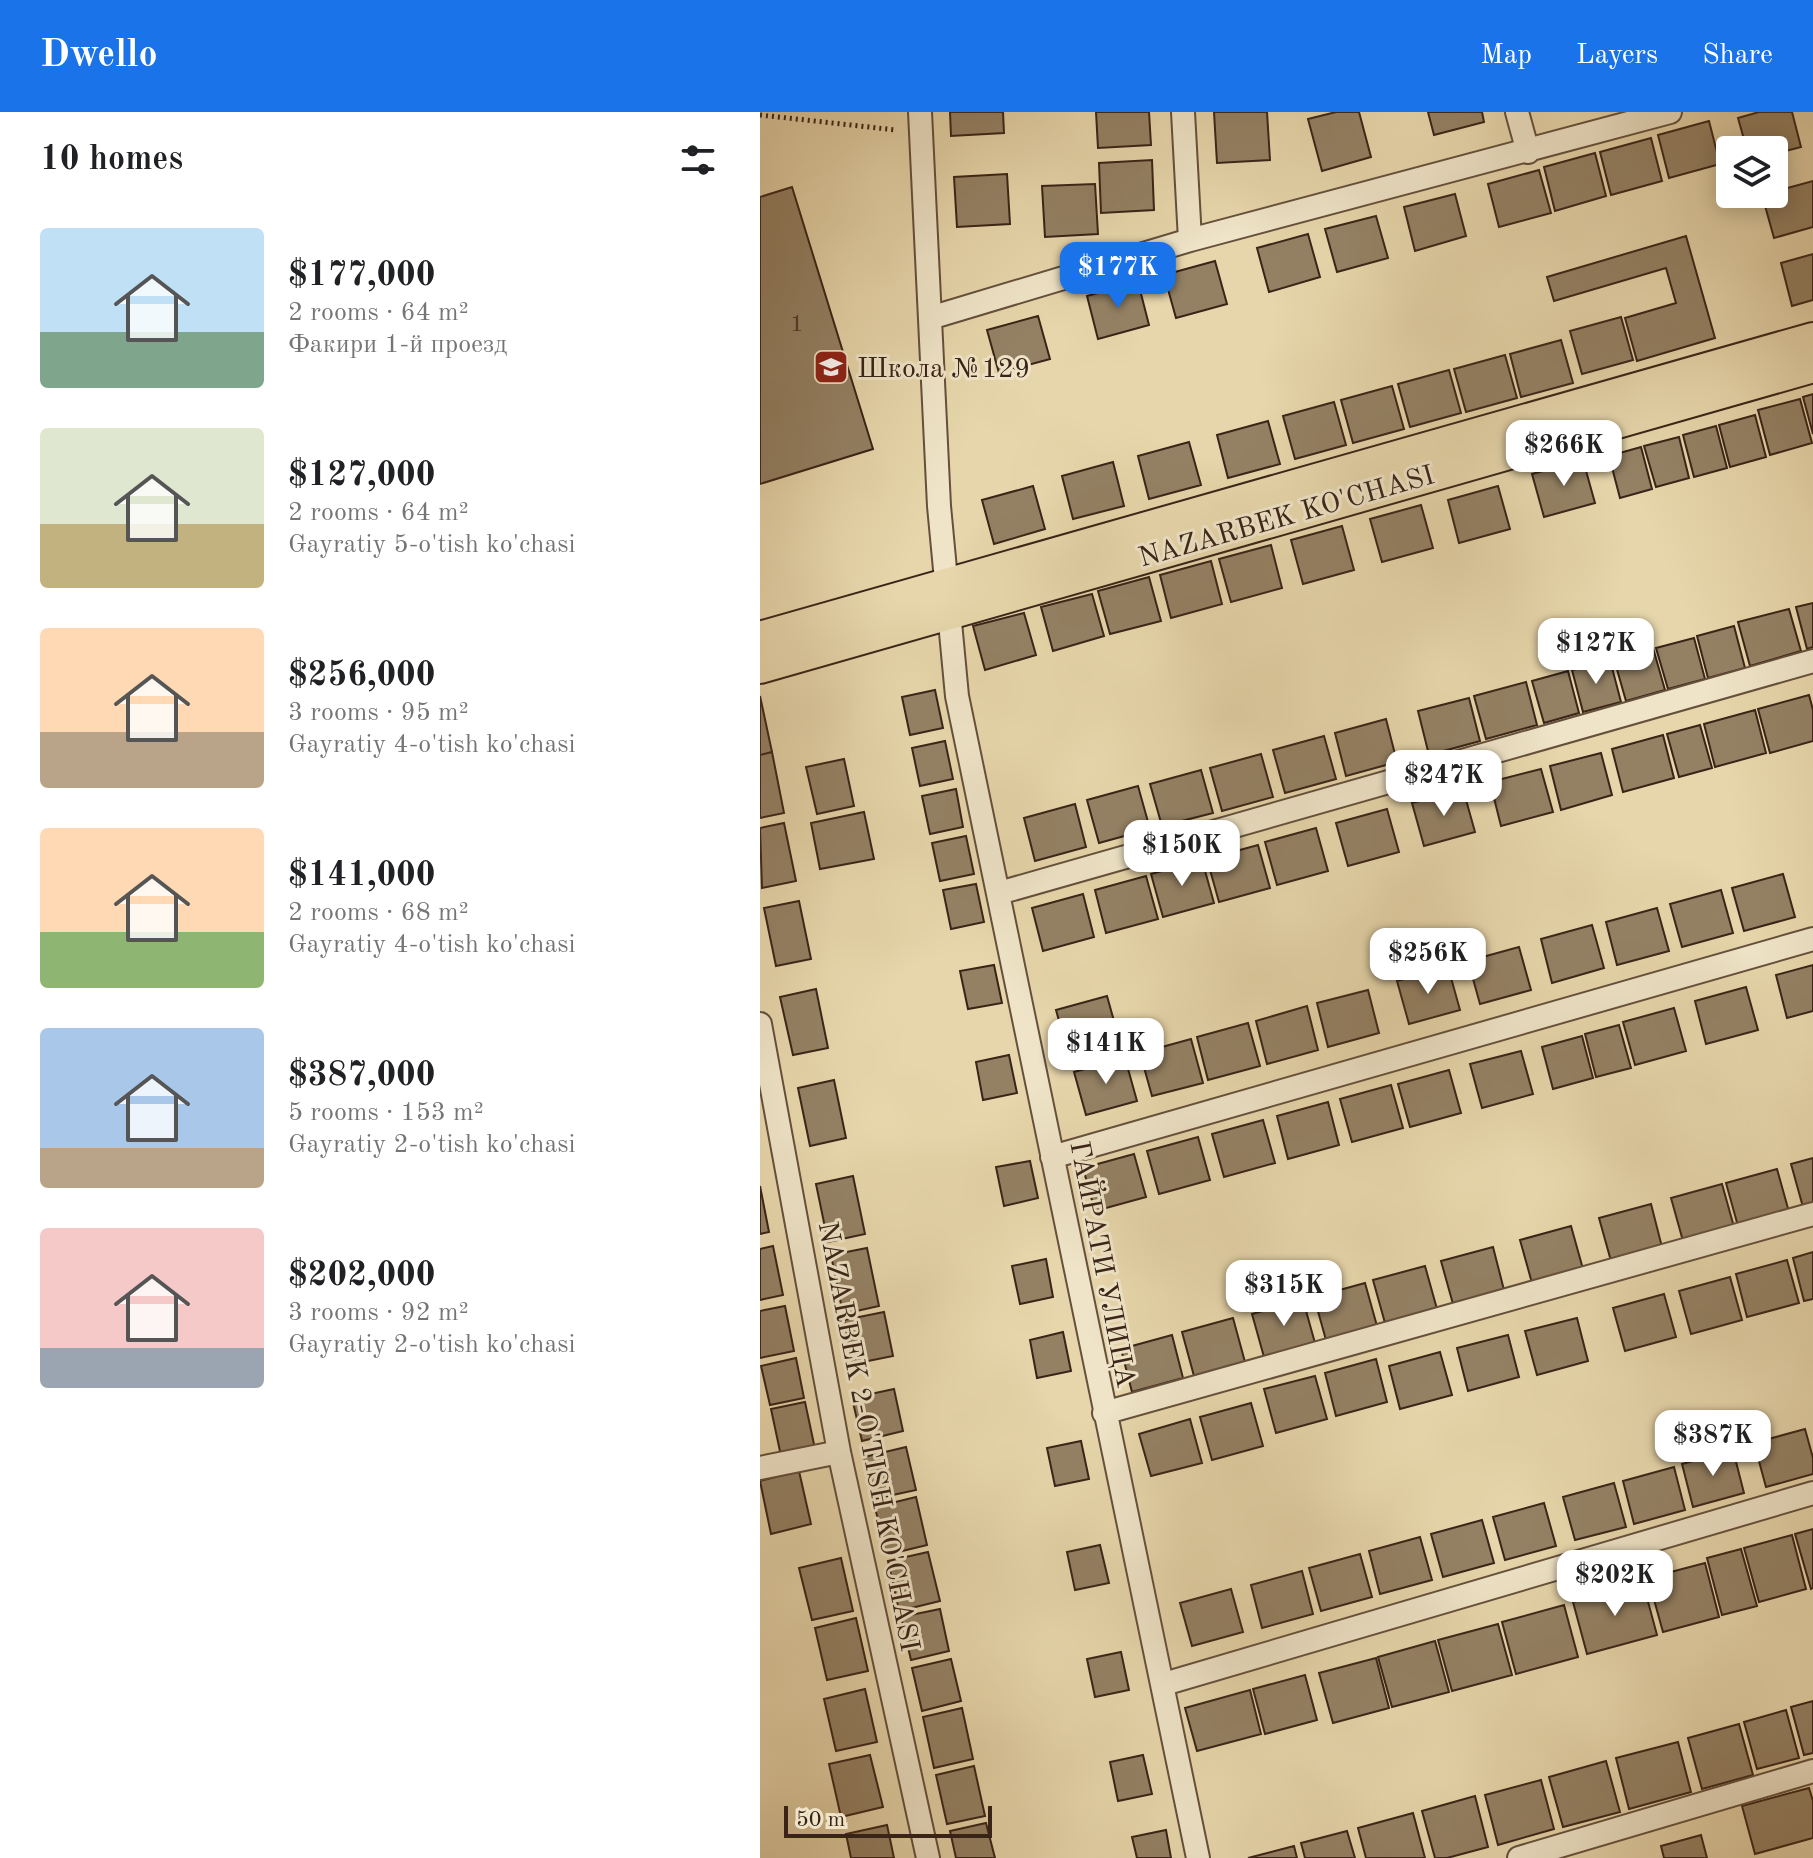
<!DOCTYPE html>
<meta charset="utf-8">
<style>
:root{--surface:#fff;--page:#f6f6f6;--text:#202124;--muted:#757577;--accent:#1a73e8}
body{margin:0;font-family:"Old Standard TT",serif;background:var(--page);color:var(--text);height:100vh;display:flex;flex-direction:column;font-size:30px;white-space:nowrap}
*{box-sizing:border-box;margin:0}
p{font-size:26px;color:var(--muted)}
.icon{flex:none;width:44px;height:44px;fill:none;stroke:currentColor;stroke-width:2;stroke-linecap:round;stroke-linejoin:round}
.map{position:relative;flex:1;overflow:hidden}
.drawer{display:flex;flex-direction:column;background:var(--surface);width:760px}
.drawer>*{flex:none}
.buttons{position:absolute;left:956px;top:24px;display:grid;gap:16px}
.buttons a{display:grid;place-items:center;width:72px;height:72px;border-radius:8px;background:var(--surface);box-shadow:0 4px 20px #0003;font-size:40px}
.scale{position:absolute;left:24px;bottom:20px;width:208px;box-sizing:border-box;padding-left:8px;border:4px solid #3a2418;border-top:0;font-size:22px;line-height:28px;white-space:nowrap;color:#3a2418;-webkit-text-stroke:6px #efe4c8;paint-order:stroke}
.price{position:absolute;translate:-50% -68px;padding:0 18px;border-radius:16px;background:#fff;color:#222;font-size:26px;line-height:52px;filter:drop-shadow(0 2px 4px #0008)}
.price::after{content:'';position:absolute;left:50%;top:48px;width:24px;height:18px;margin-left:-12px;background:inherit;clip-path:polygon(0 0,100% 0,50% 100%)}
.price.active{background:var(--accent);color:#fff}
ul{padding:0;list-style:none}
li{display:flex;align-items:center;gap:24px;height:200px;padding:0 40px}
li span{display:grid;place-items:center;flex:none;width:224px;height:160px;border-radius:8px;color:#555}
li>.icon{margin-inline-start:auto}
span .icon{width:96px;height:96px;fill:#fffc;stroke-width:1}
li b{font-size:34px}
h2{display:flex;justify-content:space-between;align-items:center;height:96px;padding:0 40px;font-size:34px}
header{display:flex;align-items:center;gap:48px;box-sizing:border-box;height:112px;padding:0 40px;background:var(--accent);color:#fff}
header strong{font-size:38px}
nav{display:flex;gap:44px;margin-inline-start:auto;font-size:28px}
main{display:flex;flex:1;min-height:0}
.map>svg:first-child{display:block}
</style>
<header>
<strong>Dwello</strong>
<nav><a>Map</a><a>Layers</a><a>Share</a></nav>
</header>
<main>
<section class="drawer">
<h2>10 homes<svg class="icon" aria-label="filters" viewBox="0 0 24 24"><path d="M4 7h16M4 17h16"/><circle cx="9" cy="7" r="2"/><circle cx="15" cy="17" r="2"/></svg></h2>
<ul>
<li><span style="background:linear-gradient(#bfe0f5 65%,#7fa58c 0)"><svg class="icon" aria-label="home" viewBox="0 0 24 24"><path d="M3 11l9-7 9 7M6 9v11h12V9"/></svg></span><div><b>$177,000</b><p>2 rooms · 64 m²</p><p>Факири 1-й проезд</p></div></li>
<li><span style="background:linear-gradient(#dfe7d0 60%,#c2b280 0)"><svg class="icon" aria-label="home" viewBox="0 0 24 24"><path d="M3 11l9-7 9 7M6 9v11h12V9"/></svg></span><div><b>$127,000</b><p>2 rooms · 64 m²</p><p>Gayratiy 5-o'tish ko'chasi</p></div></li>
<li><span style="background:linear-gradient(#ffd9b3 65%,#b9a48a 0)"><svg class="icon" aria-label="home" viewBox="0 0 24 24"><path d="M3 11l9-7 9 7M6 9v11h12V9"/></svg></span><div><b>$256,000</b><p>3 rooms · 95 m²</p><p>Gayratiy 4-o'tish ko'chasi</p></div></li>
<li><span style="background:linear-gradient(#ffd9b3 65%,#8fb573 0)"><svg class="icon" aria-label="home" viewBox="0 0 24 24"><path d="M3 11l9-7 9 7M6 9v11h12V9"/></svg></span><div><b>$141,000</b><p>2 rooms · 68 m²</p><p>Gayratiy 4-o'tish ko'chasi</p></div></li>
<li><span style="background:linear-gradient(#a9c7e8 75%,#b9a48a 0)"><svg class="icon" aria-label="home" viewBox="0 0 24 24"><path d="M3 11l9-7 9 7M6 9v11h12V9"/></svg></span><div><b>$387,000</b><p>5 rooms · 153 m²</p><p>Gayratiy 2-o'tish ko'chasi</p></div></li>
<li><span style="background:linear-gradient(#f6c9c9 75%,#9aa5b1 0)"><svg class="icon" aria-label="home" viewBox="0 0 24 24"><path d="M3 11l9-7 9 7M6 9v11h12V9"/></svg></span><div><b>$202,000</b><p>3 rooms · 92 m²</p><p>Gayratiy 2-o'tish ko'chasi</p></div></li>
</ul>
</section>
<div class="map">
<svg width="1053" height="1746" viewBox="0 0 1053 1746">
<rect width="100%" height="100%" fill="#e7d6ab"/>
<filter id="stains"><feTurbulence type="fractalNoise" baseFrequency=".0025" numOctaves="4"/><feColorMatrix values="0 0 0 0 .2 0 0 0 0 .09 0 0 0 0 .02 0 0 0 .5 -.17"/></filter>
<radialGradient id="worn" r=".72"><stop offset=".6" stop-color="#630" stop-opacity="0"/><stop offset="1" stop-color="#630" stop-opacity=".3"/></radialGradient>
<!-- building -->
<path fill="#948164" stroke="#3a2418" stroke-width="2" d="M190,0H243L244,21L191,24Z
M336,0H389L391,33L338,36Z
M454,0H507L510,48L457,51Z
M576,0H599L611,45L562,59L548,7Z
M668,0H722L724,10L674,23Z
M999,0H1032L1041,35L1014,42V38H987L978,6Z
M949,9L960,52L909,66L898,23Z
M891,26L902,69L851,83L840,40Z
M835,41L846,84L795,99L784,55Z
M392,48L394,98L341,101L339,51Z
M779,58L791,101L739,115L728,72Z
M247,62L250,112L197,115L194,65Z
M1053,69V115L1014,126L1002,83Z
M335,72L338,122L285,125L282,74Z
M32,75L113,337L0,372V85Z
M695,82L706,124L655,139L644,95Z
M616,104L628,146L577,160L565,117Z
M548,122L560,165L509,180L497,136Z
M926,124L955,226L877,249L865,206L916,191L906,156L794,189L787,165Z
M1053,142V188L1032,194L1021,151Z
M455,149L467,192L416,206L404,163Z
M378,170L389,213L338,227L327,184Z
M278,204L290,247L239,261L227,218Z
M861,205L873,248L822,262L810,219Z
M801,228L813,271L761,285L750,242Z
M745,243L757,286L706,300L694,257Z
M689,258L701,301L650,315L638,272Z
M632,274L644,317L593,331L581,288Z
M1053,282V322L1043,285Z
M1040,287L1052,331L1010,343L998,298Z
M574,290L586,333L535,347L523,304Z
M995,303L1006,345L970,355L959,313Z
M508,309L520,352L468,366L457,323Z
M956,314L967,356L934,365L923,323Z
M919,325L929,366L896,375L884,334Z
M429,330L441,373L389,387L378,344Z
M881,335L892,377L860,386L849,344Z
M823,348L835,391L784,405L772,362Z
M353,350L364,394L313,407L302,364Z
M273,374L285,417L234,432L222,388Z
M738,374L750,417L699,431L688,388Z
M661,393L673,436L622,450L610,407Z
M582,414L594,458L543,472L531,428Z
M511,433L522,476L471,490L459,447Z
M451,449L462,492L411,506L400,463Z
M389,465L401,509L350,522L338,479Z
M332,482L344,524L293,539L281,495Z
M1053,491V535L1047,537L1036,495Z
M1029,497L1041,539L990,554L978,510Z
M264,501L276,543L225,558L213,514Z
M974,514L985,556L948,566L937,524Z
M934,526L945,567L908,577L896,536Z
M893,536L905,578L866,589L854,547Z
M850,548L861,590L823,600L812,558Z
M808,559L819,601L784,611L772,569Z
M766,570L777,613L726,627L714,584Z
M175,578L183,616L150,623L142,585Z
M1049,583L1053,598V629L1010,641L998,597Z
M0,584L12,640L0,643Z
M709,586L720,629L669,643L658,599Z
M995,598L1006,641L955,655L944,612Z
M626,607L637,650L586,664L575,621Z
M940,613L952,656L919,665L907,622Z
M903,623L914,666L863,680L852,637Z
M564,624L576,667L525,681L513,638Z
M185,629L193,667L160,674L152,636Z
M12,640L24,701L0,706V643Z
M841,641L852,683L801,698L790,654Z
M501,642L513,685L462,699L450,656Z
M84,647L94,694L57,702L46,655Z
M781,657L793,700L741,714L730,670Z
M441,658L453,701L402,714L390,672Z
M378,674L390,717L339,731L327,688Z
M196,677L203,715L170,722L162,684Z
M703,677L715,720L664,734L652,691Z
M315,692L326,735L275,749L264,706Z
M627,697L639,740L588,754L576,711Z
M104,700L114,747L60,757L51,711Z
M24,711L36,769L2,776L0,716Z
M556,716L568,759L517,773L505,730Z
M206,724L214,762L180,769L172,731Z
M498,733L510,776L459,790L447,747Z
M442,748L454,791L403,805L391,762Z
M1023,762L1035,805L984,819L972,776Z
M386,764L398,807L346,821L335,778Z
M216,772L224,810L191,817L183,778Z
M961,778L973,821L922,835L910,792Z
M323,782L334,825L283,839L272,796Z
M39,789L51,847L16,854L4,796Z
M897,796L909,839L857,853L846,810Z
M832,813L844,856L792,871L781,827Z
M759,835L771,878L720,892L708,849Z
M234,853L242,891L208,897L200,859Z
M1053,853V899L1027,906L1016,863Z
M688,855L700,898L649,912L637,869Z
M986,875L998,918L946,932L935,889Z
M56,877L68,936L33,943L20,885Z
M608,878L619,921L568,935L557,891Z
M347,884L359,927L308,941L296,898Z
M547,894L558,938L507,952L496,909Z
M914,896L926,939L875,953L863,910Z
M488,911L500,954L448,968L437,925Z
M859,913L871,956L836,965L825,922Z
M822,924L833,966L793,977L782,935Z
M431,927L443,971L392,984L380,941Z
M761,939L773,982L722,996L710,952Z
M249,943L257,981L223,988L216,950Z
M365,946L377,989L326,1003L314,960Z
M689,958L701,1001L650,1015L638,972Z
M74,968L86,1026L50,1034L38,976Z
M631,973L643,1016L592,1030L580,987Z
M568,990L579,1033L528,1047L517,1004Z
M503,1008L515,1051L464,1065L452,1022Z
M438,1025L450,1068L399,1082L387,1039Z
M374,1042L386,1085L335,1099L323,1056Z
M1053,1046V1093L1043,1095L1031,1052Z
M270,1049L278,1086L244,1094L236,1055Z
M1017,1057L1029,1100L978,1114L966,1071Z
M93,1064L105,1122L68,1130L56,1072Z
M962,1072L974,1115L923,1129L911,1086Z
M0,1074L9,1120L0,1122Z
M891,1092L902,1135L851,1149L839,1106Z
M811,1114L823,1157L772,1171L760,1128Z
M13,1134L23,1183L0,1188V1137Z
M733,1135L744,1178L693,1192L681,1149Z
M107,1136L119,1194L83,1202L71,1143Z
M1053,1140V1187L1044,1189L1033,1146Z
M286,1147L293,1185L260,1192L252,1154Z
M1027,1148L1039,1191L987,1205L976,1162Z
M665,1154L677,1197L625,1211L613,1168Z
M970,1165L982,1208L931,1222L919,1179Z
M605,1171L617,1214L566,1228L554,1185Z
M904,1182L916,1225L865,1239L853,1196Z
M543,1188L555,1231L504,1245L492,1202Z
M25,1194L34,1239L0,1246V1199Z
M124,1200L133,1244L93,1252L84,1208Z
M473,1206L485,1250L434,1264L422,1220Z
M817,1206L828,1249L777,1263L765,1219Z
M303,1220L311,1259L277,1266L270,1228Z
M412,1223L423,1266L372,1280L361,1237Z
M748,1223L759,1265L708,1279L697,1236Z
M680,1240L692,1283L640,1297L629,1254Z
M36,1246L44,1286L10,1293L1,1254Z
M616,1247L627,1290L576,1304L565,1261Z
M555,1264L567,1307L516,1321L504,1277Z
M134,1277L143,1319L102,1329L92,1286Z
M45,1290L55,1337L21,1344L11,1297Z
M491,1291L503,1334L452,1348L440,1305Z
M430,1307L442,1351L391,1364L379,1322Z
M1045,1317L1053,1346V1362L1006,1375L994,1331Z
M321,1329L329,1367L295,1374L287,1336Z
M146,1335L156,1378L114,1387L104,1345Z
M973,1338L984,1381L933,1395L922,1352Z
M914,1355L925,1398L874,1412L863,1369Z
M39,1359L51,1412L11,1422L0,1369Z
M854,1371L866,1415L815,1428L803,1385Z
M156,1385L167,1433L126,1443L115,1395Z
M784,1391L796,1434L745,1448L733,1405Z
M722,1408L734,1451L683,1465L671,1422Z
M1053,1417V1476L1051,1477L1035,1422Z
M1032,1423L1046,1477L999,1490L984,1436Z
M660,1425L672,1468L620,1482L609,1439Z
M340,1433L349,1471L315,1478L307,1440Z
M981,1437L997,1494L962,1503L947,1446Z
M168,1440L180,1489L139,1499L128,1449Z
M600,1442L612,1485L561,1499L549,1456Z
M81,1446L93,1499L52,1508L39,1456Z
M945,1451L959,1505L903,1520L888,1466Z
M542,1459L553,1502L502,1516L491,1473Z
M883,1471L897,1523L827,1542L813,1490Z
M471,1477L483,1520L432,1534L420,1491Z
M804,1493L818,1545L756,1562L742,1510Z
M180,1497L189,1539L151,1548L141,1505Z
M96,1506L108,1559L67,1568L55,1516Z
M738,1512L752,1563L692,1579L678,1528Z
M675,1529L689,1580L632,1595L618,1545Z
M361,1540L369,1578L335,1585L327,1547Z
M616,1546L629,1596L573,1611L559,1561Z
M191,1547L201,1589L162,1599L152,1556Z
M545,1563L557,1608L505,1622L493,1577Z
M105,1577L117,1630L76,1639L64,1587Z
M490,1578L501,1622L437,1639L425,1596Z
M1053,1589V1641L1044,1643L1031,1595Z
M202,1596L213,1647L174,1656L163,1605Z
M1026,1598L1039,1646L997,1657L984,1610Z
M979,1612L993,1663L942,1677L928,1626Z
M918,1630L931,1680L869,1697L856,1646Z
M110,1643L123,1695L81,1705L69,1652Z
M383,1643L392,1682L358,1689L350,1650Z
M846,1649L860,1700L803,1715L789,1665Z
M214,1654L225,1704L187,1712L176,1663Z
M781,1668L794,1717L738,1733L725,1683Z
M1049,1676L1053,1689V1726L995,1742L982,1694Z
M715,1684L728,1735L687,1746H675L662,1699Z
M653,1701L665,1746H606L598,1716Z
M226,1711L235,1746H196L190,1719Z
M127,1713L134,1746H91L86,1722Z
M406,1718L411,1746H377L372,1725Z
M587,1719L595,1746H545L541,1731Z
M941,1723L947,1746H904L901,1734Z
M534,1734L537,1746H488Z"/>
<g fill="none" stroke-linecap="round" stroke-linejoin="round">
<!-- street casing -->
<g stroke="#65503d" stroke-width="26">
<path id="street" d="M160,0L179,394L197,584L438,1746
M423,0L430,128
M757,0L768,40
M170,206L430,128L910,0
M239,781L1053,549
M0,912L79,1340L168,1746
M292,1045L1053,827
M344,1301L1053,1102
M0,1356L79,1340
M404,1572L1053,1381
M759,1746L1053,1659"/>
</g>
<!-- primary casing -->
<g stroke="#3a2418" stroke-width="38">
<path id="primary" d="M0,527L1053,228
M0,554L1053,253"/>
</g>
<!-- path -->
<path stroke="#3a2418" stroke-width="5" stroke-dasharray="2 4" stroke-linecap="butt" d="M0,3L136,18"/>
<!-- street -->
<use href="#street" stroke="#efe4c8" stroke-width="22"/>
<!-- primary -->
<use href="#primary" stroke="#e7d6ab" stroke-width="34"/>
</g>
<!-- icons -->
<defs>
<g id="school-square" transform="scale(1.8)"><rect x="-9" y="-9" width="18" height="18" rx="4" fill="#8f2418" stroke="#efe4c8"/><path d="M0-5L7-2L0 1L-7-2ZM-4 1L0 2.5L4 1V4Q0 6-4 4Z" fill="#fff"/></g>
</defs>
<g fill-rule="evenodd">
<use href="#school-square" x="71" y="255"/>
</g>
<g text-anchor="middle" stroke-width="6" stroke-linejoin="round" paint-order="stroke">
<!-- number labels -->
<g font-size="24" fill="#503b2b">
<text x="37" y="219">1</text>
</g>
<!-- poi labels -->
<g font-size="28" fill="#3a2418" stroke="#efe4c8" text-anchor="start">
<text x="97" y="265">Школа №129</text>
</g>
<!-- street labels -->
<g font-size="28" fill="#3a2418" stroke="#efe4c8">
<text transform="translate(526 403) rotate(-16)" y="10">NAZARBEK KO'CHASI</text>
<text transform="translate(344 1152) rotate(79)" y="10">ГАЙРАТИ УЛИЦА</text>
<text transform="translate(110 1324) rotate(79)" y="10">NAZARBEK 2-O'TISH KO'CHASI</text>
</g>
</g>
<rect width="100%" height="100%" filter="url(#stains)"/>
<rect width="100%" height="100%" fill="url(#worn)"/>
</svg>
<div class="buttons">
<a><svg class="icon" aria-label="layers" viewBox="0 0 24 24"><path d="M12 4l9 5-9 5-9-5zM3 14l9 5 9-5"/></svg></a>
</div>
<div class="scale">50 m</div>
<b class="price active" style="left:358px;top:198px">$177K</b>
<b class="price" style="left:804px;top:376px">$266K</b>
<b class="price" style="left:836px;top:574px">$127K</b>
<b class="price" style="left:684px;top:706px">$247K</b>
<b class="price" style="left:422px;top:776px">$150K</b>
<b class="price" style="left:668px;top:884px">$256K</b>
<b class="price" style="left:346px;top:974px">$141K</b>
<b class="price" style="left:524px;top:1216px">$315K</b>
<b class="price" style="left:953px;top:1366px">$387K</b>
<b class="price" style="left:855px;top:1506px">$202K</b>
</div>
</main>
